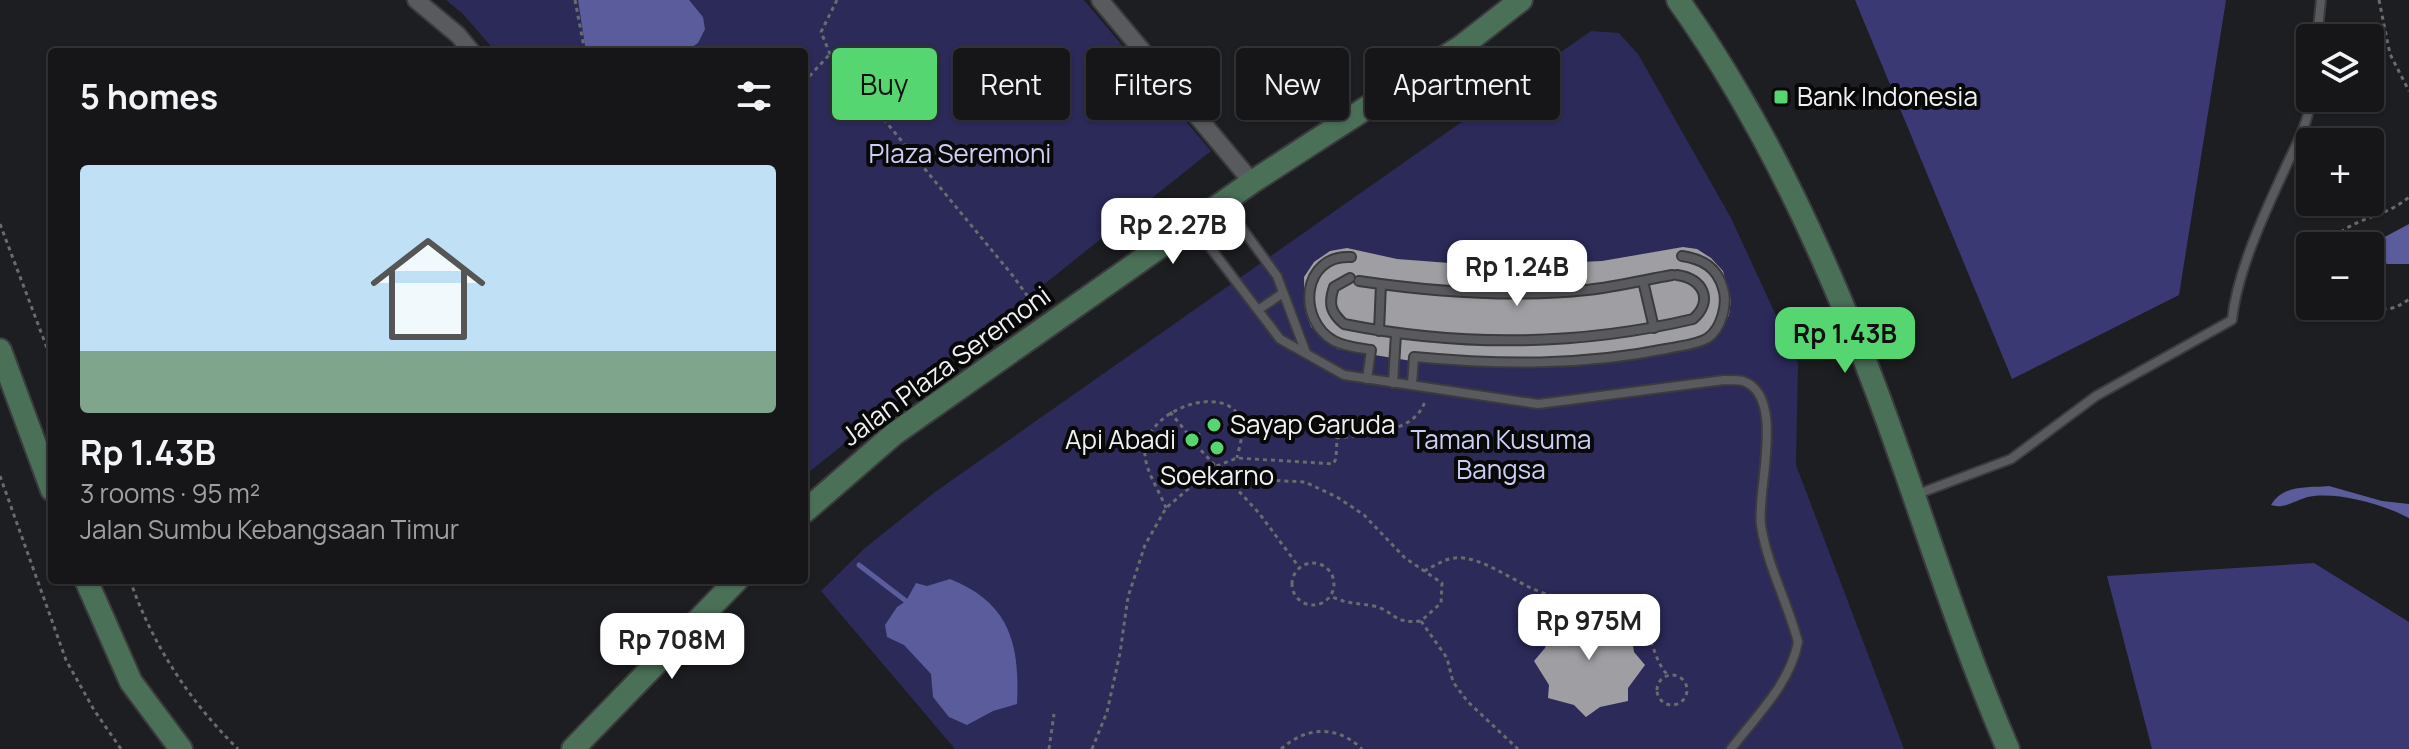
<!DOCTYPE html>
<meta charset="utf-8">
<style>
:root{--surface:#161619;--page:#1f1f22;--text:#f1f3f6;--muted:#9e9fa2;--line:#353538;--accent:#56d671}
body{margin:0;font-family:Manrope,sans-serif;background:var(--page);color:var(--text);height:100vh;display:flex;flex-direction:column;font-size:30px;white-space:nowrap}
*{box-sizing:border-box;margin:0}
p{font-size:26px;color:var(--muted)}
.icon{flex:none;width:44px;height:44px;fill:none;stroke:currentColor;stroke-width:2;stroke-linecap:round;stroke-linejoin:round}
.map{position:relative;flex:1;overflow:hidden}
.details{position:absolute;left:48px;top:48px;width:760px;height:536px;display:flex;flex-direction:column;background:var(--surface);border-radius:8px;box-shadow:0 2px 6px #0004,0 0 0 2px var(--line)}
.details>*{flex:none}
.guide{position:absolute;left:832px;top:48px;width:760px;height:72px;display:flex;gap:16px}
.fabs{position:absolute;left:2296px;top:24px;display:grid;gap:16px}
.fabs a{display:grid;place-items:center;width:88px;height:88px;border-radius:8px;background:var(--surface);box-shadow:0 2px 6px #0004,0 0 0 2px var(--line);font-size:40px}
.price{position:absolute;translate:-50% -68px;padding:0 18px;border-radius:16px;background:#fff;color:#222;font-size:26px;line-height:52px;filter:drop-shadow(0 2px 4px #0008)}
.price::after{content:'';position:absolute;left:50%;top:48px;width:24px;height:18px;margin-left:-12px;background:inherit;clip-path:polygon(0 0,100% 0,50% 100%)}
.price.active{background:var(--accent);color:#111}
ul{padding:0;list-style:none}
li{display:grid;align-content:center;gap:16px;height:424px;padding:0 32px}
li+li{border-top:2px solid var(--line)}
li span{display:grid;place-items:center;height:248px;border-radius:8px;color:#555}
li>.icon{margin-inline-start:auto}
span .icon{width:144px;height:144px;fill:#fffc;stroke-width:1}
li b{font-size:34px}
h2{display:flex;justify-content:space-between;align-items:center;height:96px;padding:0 32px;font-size:34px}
.tag{padding:0 28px;border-radius:8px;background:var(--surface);box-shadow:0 2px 6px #0004,0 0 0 2px var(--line);font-size:28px;line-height:72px}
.tag.active{background:var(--accent);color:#111}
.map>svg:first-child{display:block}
</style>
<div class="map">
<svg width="2409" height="749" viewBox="0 0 2409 749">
<rect width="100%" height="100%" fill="#1d1e21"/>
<!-- green -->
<path fill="#2b2a59" d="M446,0H1084L1211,151L804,476V52H496L462,13Z
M1591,31L1619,33L1638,54L1731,218L1798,363L1796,465L1904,749H955L821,591L865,548L935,492Z"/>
<!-- forest -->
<path fill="#3a3974" d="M1855,0H2226L2179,295L2012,379Z
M2314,563L2409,622V749H2152L2107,576Z"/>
<!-- water -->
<path fill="#5b5c9b" d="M578,0H689L703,17L705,29L698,43L685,52H586Z
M2409,224V264H2387L2376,253L2379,240Z
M2329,486L2382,501L2409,504V518C2384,505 2343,493 2314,496C2299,497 2286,510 2271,505C2283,484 2308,488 2329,486Z
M950,579C1010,603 1020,644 1017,704L993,711L967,725L949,717L933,697L931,674L904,645L887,637L885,625L897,607L906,601L916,583L927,586Z"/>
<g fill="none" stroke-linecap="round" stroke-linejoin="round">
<!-- stream -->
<path stroke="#5b5c9b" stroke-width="5" d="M859,565L906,601"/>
</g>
<!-- building -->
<path fill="#9f9fa3" d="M1683,247L1697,249L1711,258L1723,271L1731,300L1729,315L1721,331L1709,342L1691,349L1626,361L1551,367L1418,362L1337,349L1311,327L1305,311L1304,277L1314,262L1330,251L1347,248L1397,259L1489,266L1602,261Z
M1590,607L1603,618L1630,626L1634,652L1645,665L1628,688V701L1600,707L1586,717L1574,705L1548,698L1549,685L1534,661L1545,648L1551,622L1578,618Z"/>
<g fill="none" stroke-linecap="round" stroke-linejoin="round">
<!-- lane casing -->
<g stroke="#3b3b3d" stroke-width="12">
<path id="lane" d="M2317,38L2321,0
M1225,205L1277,276L1306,353
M1193,225L1280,339L1344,375L1538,404L1724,380C1730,380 1738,380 1743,381C1787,396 1756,492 1761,525C1767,565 1788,603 1798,642C1790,684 1756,716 1731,749
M1351,257C1302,254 1296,320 1334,341C1345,347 1359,348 1371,350L1367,379
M1350,278L1334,287C1328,304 1331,313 1344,324C1459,347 1579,346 1693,319C1714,301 1703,278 1677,275
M1359,281C1434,292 1511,298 1587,290C1615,287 1644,280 1672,275
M1643,281L1654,328
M1258,310L1283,293
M1379,331L1381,284
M1393,383L1396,334
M1412,384L1414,357C1499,365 1583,366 1666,349C1680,346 1697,345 1708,338C1722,328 1728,303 1723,288C1717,267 1702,259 1682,256
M1915,495L2011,459L2096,396L2232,320C2237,273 2263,216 2283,173C2294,148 2308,126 2311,98"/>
</g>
<!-- street casing -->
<g stroke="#3b3b3d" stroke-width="20">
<path id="street" d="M416,0L458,35L472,52
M1100,0L1252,182"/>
</g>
<!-- secondary casing -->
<g stroke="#3b3b3d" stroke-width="26">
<path id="secondary" d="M1678,0C1763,119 1827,258 1878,395C1922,513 1958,634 2008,749
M0,350L52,490
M804,512L894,434L1252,182L1462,46L1521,0
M86,580L131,682L181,749
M573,749L737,580"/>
</g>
<!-- path -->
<path stroke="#6a6b6d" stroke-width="3" stroke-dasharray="4 4" stroke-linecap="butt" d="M575,0L585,52
M837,0L821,32L830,54L1013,276L1037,309
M2379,0L2390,54L2409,91
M804,82L830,54
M0,224L52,361
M2335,246L2337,235C2358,217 2388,216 2409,197
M2370,299C2381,315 2396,309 2409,299
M1170,412L1188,434L1187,446L1198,447L1259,513L1299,567
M1188,434H1199L1198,447
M1214,467L1265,480L1305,482L1337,497L1364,515L1405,558L1442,583L1441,603L1421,621C1392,624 1395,611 1374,606C1358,603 1345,604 1331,596
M0,476L66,660L94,710L121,749
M1166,508C1160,492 1146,472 1145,455C1141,410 1228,380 1241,421C1245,431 1239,447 1237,458
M1292 584a21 21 0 1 1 42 0a21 21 0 1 1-42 0Z
M1424,571C1438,564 1448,556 1464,558C1493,562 1524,590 1554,596C1583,602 1612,596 1636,617C1654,633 1652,660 1668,675
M130,580C152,644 190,702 238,749
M1421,621L1447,658L1453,682L1468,702L1518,749
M1657 690a15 15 0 1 1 30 0a15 15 0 1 1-30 0Z
M1049,749L1054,714
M1092,749L1107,712L1120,653L1128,597L1145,545L1166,508L1214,467L1237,458L1333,464L1336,459L1337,438C1365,434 1415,434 1425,401
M1281,749C1307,726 1337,725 1362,749"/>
<!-- lane -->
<use href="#lane" stroke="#595a5e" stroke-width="8"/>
<!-- street -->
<use href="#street" stroke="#595a5e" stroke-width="16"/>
<!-- secondary -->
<use href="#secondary" stroke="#4b7058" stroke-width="22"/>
</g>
<!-- markers -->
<g fill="#56d671" stroke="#080809" stroke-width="3">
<rect x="1773" y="89" width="16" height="16" rx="4"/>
<circle cx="1214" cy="425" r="8"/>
<circle cx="1192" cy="440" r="8"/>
<circle cx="1217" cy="448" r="8"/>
</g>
<g text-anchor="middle" stroke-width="8" stroke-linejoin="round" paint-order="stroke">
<!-- poi labels -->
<g font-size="26" fill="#f0f1f3" stroke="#080809" text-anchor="start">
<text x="1797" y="106">Bank Indonesia</text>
<text x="1230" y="434">Sayap Garuda</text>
<text x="1176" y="449" text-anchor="end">Api Abadi</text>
<text x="1217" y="485" text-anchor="middle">Soekarno</text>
</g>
<!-- park labels -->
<g font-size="26" fill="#cccff4" stroke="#080809">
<text x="960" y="163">Plaza Seremoni</text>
<text x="1501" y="449">Taman Kusuma<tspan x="1501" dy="30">Bangsa</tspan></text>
</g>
<!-- street labels -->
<g font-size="26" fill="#f0f1f3" stroke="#080809">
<text transform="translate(946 366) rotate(-36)" y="9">Jalan Plaza Seremoni</text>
</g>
</g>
</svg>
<div class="fabs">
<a><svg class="icon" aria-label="layers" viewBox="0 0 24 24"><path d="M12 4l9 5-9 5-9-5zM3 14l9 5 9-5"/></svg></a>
<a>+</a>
<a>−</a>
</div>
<b class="price" style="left:1173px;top:266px">Rp 2.27B</b>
<b class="price" style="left:1517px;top:308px">Rp 1.24B</b>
<b class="price active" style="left:1845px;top:375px">Rp 1.43B</b>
<b class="price" style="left:1589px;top:662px">Rp 975M</b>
<b class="price" style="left:672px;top:681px">Rp 708M</b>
<div class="guide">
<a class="tag active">Buy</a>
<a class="tag">Rent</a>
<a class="tag">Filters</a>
<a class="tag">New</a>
<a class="tag">Apartment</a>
</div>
<section class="details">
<h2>5 homes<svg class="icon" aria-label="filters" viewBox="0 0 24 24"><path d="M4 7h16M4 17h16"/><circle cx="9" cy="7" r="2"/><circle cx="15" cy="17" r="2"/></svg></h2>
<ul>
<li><span style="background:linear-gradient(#bfe0f5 75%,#7fa58c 0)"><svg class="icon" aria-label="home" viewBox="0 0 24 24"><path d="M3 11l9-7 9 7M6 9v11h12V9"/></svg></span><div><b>Rp 1.43B</b><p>3 rooms · 95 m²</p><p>Jalan Sumbu Kebangsaan Timur</p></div></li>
</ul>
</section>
</div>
